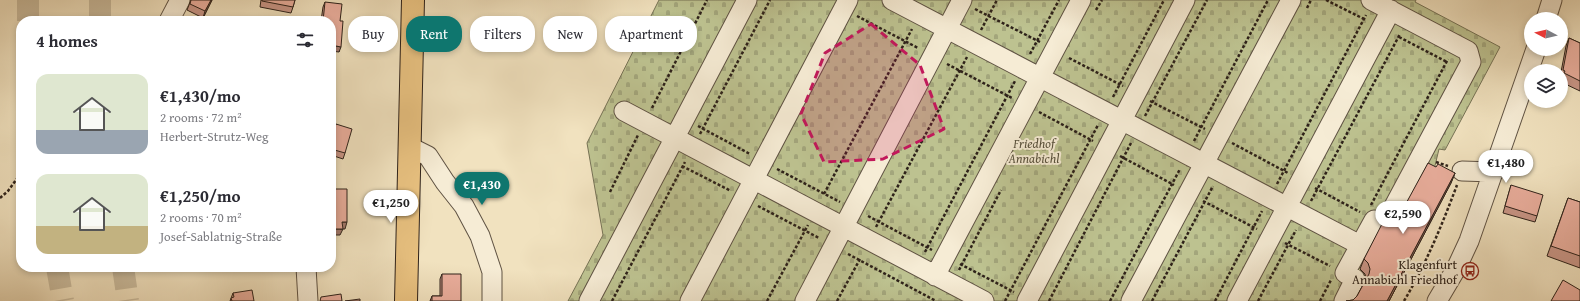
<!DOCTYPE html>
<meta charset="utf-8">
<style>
:root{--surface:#fff;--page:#f2f2f3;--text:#2b2b33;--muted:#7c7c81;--accent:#0f766e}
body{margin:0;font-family:"Gentium Book Plus",serif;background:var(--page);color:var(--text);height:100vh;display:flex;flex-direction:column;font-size:15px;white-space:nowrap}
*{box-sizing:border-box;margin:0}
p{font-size:13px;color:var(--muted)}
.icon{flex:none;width:22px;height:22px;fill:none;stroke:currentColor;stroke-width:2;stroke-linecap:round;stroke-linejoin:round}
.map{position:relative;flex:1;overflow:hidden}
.drawer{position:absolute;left:16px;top:16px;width:320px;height:256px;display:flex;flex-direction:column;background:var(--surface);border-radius:16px;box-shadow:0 2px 6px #0003}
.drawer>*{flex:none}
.banner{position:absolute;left:348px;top:16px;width:380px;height:36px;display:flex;gap:8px}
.needle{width:26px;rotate:277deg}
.fabs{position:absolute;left:1524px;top:12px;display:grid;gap:8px}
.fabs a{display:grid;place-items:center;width:44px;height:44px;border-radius:50%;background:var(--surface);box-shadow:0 2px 6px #0003;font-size:20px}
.price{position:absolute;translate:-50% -34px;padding:0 9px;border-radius:14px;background:#fff;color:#222;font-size:13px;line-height:26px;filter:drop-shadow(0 1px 2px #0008)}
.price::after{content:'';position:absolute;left:50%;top:24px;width:12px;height:9px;margin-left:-6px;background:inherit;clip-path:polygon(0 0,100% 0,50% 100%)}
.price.active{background:var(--accent);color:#fff}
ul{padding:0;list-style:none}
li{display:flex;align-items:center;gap:12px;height:100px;padding:0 20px}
li span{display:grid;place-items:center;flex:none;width:112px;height:80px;border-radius:12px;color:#555}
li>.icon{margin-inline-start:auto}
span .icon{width:48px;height:48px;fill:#fffc;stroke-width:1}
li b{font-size:17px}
h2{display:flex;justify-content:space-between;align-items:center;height:48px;padding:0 20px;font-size:17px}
.chip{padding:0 14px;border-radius:16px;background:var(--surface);box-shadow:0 2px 6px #0003;font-size:14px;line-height:36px}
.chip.active{background:var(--accent);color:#fff}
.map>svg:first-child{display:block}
</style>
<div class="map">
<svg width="1580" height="301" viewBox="0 0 1580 301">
<defs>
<pattern id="cemetery-stones" width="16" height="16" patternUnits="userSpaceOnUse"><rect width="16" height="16" fill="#bdc290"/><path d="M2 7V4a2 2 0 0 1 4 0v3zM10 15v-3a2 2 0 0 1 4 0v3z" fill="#a3a67c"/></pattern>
</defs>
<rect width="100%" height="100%" fill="#f1e2bf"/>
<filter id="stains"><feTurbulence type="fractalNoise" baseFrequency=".005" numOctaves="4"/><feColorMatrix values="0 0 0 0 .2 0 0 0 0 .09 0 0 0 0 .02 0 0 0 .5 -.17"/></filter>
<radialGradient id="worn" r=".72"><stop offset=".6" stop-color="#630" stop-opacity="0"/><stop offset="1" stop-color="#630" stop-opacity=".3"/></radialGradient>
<!-- cemetery -->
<path fill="url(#cemetery-stones)" stroke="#767255" d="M659,0H1416L1415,2L1500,47L1445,150L1439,149L1414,253L1389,301H568L603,235L587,143Z"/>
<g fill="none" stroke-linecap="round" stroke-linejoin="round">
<!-- highway-tunnel -->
<path stroke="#cabc9e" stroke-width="22" stroke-dasharray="22 11" stroke-linecap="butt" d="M100,0V21
M28,21V0
M57,267L63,301
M123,267L128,301"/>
<!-- minor casing -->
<g stroke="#5f5243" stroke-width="21">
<path id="minor" d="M892,0L1360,245
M1546,19L1552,0
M169,21L180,0
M624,111L984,301
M410,147L428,156L445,182L464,206L480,236L492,272V301
M1462,171L1494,172
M306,267L308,301
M935,276L1081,0
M589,301L747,0
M690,301L848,0
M805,301L962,0
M1027,301L1185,0
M1131,301L1291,0
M1237,301L1391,10
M1344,301L1355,279L1345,273L1374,220L1384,225L1471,62L1468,51L1371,0
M1437,301L1456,269L1469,241L1536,49"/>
</g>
<!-- major casing -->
<g stroke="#2e221a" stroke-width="24">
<path id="major" d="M406,301L413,0"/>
</g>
<!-- path -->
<path stroke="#2e221a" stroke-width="2.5" stroke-dasharray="3 2" stroke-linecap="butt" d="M1326,0L1364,19
M1307,8L1311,0
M975,9L1040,42
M1096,10L1102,0
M857,16L918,48
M981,30L997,0
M1399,37L1447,62
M1030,54L1059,0
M1069,58L1123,86
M947,64L1012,98
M1113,97L1164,0
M1150,101L1205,129
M652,108L707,0
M1039,112L1093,141
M1145,116L1207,0
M698,126L750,154
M700,134L770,0
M1194,141L1268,0
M1232,143L1288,173
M1120,156L1174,185
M1436,162L1448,166
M682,166L731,191
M777,169L840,202
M1277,184L1366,15
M1315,188L1360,212
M610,192L638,135
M824,194L912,29
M0,198L8,191L21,173
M1203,201L1257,229
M1311,201L1400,34
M1371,205L1448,59
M758,206L819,238
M868,216L932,250
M876,227L967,57
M1285,243L1330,266
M925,252L1015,81
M848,254L936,301
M960,264L1014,292
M959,270L1001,190
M612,301L685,162
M767,301L808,225
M837,301L860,259
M1005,301L1098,125
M1049,301L1131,143
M1110,301L1180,169
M1152,301L1213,186
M1215,301L1262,211
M1258,301L1296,230
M1320,301L1331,280
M1404,301C1426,264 1442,225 1457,185"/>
<!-- minor -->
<use href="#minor" stroke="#f6ecd5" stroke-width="19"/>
<!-- major -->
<use href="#major" stroke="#e8c180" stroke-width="22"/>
</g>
<!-- wall -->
<path fill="#c99687" stroke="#2e221a" d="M191,0H212L203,18L187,10Z
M261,0H295L293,7L291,13L260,7Z
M325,2L340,21L339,52L331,21H321L323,7Z
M1569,38L1580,43V91L1561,82L1562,79H1561V72L1566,46Z
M336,124L345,153L343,159L331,155V139Z
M1436,167L1455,173L1451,183L1389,301H1346L1353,300L1357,296L1366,279L1365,274L1360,269L1364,259L1389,226L1393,224L1397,220Z
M1511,185L1537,216L1535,222L1503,213Z
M1568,198L1580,202V268L1547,256Z
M442,274L461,301H430L432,296H440V279Z
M233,293L254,301H230Z"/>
<!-- shaded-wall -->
<path fill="#a47a6e" stroke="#2e221a" d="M211,0H212L203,18L205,11Z
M331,45L341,47L339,52L331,51Z
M1455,173L1451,183L1389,301H1387Z
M342,222H347L345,229H340Z
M331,229H343L340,235H331Z"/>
<!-- building -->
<path fill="#eaae9d" stroke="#2e221a" d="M191,0H211L205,11L190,4Z
M262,0H295L293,7L262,1Z
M325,2L342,4L340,21H343L341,47L331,45V21H323Z
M1569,38L1580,43V81L1564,73L1565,71L1563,70Z
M336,124L352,129L345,153L331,149V140Z
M1428,163L1436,167L1438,164L1455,173L1387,301H1346L1353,300L1357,296L1369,274L1370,269L1368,263L1364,259L1382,224L1389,226L1393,224L1397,220Z
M1511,185L1543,195L1537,216L1505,206Z
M331,189H347V222H342L343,229H331Z
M1568,198L1580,202V256L1551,246Z
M442,274H461V301H432V296H442Z
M1563,280L1580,290V301H1551Z
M252,290L254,301H232L231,298L234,297L233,293Z
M341,294L342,301H320L321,297Z
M360,299V301H345Z"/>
<!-- marked area -->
<path fill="#c2185b" fill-opacity="0.2" stroke="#c2185b" stroke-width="3" stroke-dasharray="8 5" stroke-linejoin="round" d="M871,24L920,65L944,129L883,159L824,162L801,114L825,53Z"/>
<!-- icons -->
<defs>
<g id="bus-ring" transform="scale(0.9)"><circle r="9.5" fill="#f6ecd5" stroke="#8f2418" stroke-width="1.5"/><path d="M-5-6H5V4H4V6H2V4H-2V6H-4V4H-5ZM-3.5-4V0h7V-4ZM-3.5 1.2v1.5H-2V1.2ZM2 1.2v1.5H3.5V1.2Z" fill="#8f2418"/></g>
</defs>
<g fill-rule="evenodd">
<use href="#bus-ring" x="1470" y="271"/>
</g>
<g text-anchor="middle" stroke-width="4" stroke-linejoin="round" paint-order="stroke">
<!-- park labels -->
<g font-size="13" font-style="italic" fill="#59523d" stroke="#f6ecd5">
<text x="1034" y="148">Friedhof<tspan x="1034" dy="15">Annabichl</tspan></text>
</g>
<!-- poi labels -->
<g font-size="13" fill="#2e221a" stroke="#f6ecd5" text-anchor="end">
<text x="1457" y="269">Klagenfurt<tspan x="1457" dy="15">Annabichl Friedhof</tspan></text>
</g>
</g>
<rect width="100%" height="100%" filter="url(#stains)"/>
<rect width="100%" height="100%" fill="url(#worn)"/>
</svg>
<div class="fabs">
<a><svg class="needle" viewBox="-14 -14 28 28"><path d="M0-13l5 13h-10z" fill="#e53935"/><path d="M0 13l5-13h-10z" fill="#7c7c81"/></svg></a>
<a><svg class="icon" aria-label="layers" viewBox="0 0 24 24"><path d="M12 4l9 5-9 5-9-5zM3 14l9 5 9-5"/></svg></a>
</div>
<b class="price" style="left:1506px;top:184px">€1,480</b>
<b class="price active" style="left:482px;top:206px">€1,430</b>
<b class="price" style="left:391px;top:224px">€1,250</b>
<b class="price" style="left:1403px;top:235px">€2,590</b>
<div class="banner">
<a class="chip">Buy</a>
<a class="chip active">Rent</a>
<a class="chip">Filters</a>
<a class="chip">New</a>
<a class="chip">Apartment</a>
</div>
<section class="drawer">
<h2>4 homes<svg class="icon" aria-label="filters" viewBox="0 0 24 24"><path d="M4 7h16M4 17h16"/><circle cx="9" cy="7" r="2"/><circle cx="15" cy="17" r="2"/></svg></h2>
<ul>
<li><span style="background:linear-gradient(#dfe7d0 70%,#9aa5b1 0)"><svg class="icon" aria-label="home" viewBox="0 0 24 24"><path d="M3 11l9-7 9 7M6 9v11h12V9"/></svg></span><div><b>€1,430/mo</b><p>2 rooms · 72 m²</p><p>Herbert-Strutz-Weg</p></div></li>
<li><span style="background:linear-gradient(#dfe7d0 65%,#c2b280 0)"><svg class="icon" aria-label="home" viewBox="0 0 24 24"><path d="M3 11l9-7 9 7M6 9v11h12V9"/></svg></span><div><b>€1,250/mo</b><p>2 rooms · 70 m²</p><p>Josef-Sablatnig-Straße</p></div></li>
</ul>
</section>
</div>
